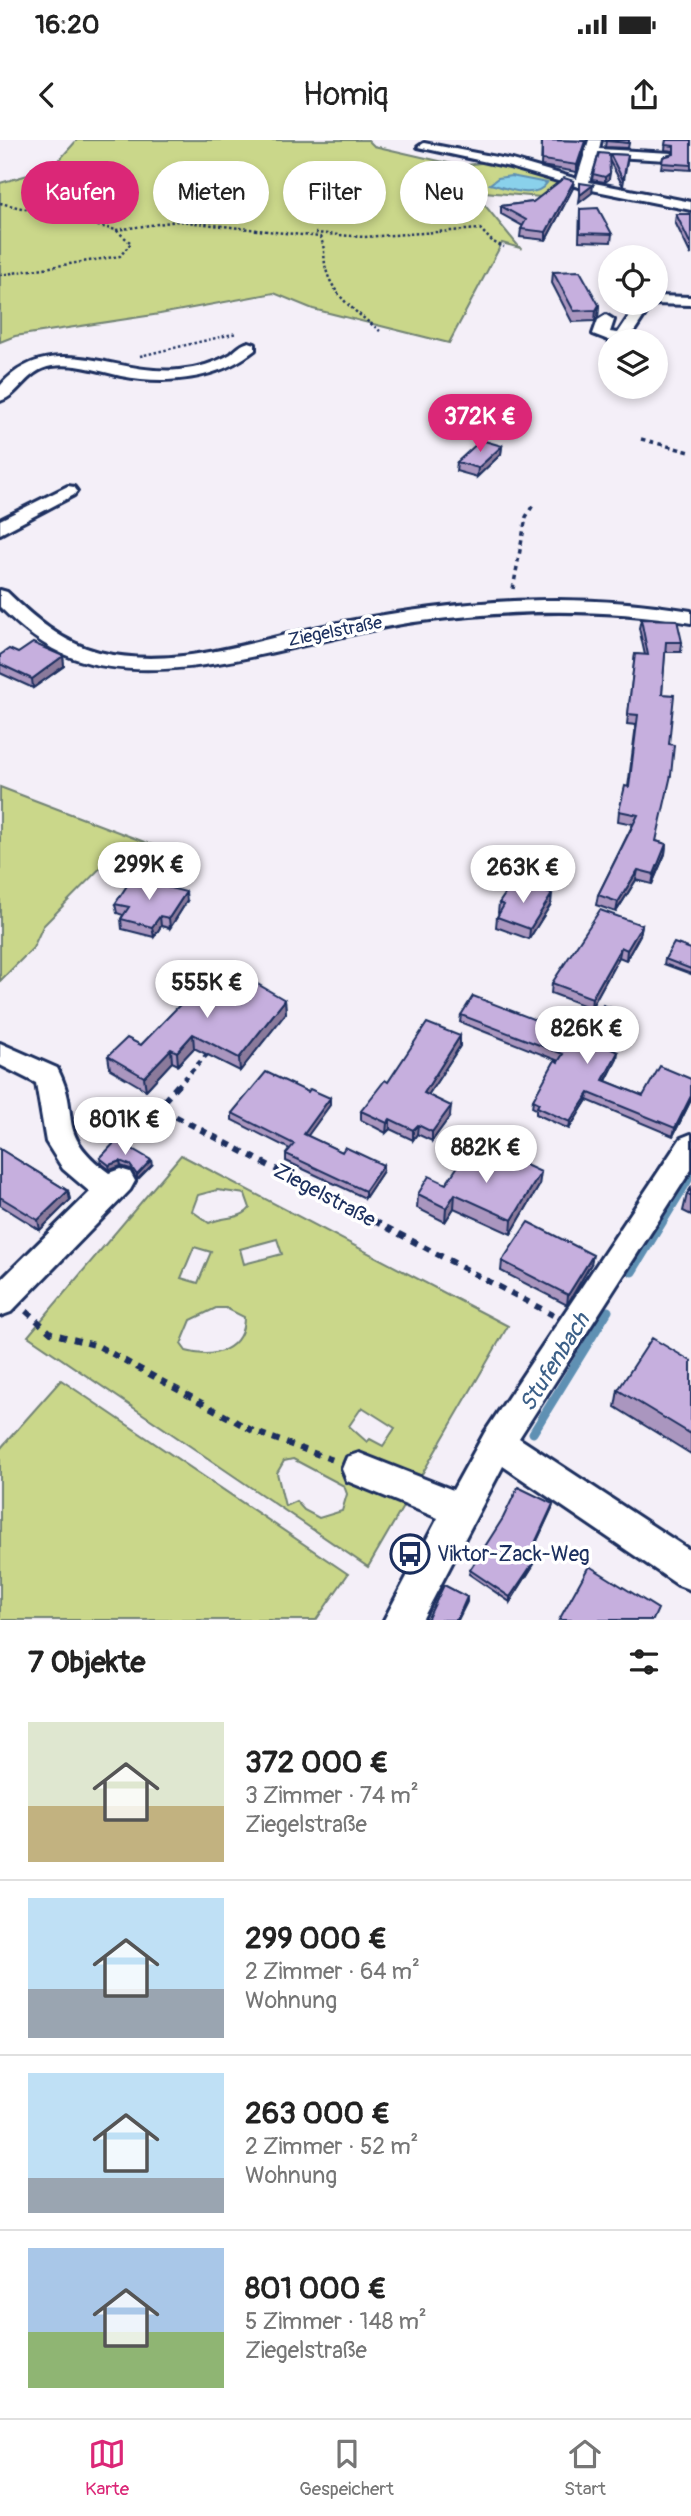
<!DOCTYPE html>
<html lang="de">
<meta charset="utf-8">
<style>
:root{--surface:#fff;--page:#f6f6f6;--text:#222;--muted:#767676;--line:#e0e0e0;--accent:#db2777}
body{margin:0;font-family:Pangolin,sans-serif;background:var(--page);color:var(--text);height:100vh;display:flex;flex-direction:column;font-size:26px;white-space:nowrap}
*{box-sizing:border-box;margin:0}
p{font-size:23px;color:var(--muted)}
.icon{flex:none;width:38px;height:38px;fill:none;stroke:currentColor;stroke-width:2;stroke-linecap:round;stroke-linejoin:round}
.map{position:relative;height:1480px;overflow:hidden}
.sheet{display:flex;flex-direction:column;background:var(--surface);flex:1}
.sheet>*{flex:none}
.top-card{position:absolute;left:21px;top:21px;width:649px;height:63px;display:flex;gap:14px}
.fabs{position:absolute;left:598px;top:105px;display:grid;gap:14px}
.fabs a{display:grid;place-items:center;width:70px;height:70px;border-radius:50%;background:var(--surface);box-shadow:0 4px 10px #0003;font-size:35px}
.price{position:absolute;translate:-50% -60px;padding:0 16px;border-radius:24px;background:#fff;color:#222;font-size:23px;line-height:46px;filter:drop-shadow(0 2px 4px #0008)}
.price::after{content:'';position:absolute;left:50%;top:42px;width:21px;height:16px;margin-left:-10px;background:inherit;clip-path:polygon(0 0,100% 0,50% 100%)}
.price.selected{background:var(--accent);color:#fff}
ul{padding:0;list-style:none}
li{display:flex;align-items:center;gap:21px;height:175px;padding:0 28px}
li+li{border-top:2px solid var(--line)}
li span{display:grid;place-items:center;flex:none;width:196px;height:140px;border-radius:0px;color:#555}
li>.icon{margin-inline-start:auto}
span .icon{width:84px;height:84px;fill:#fffc;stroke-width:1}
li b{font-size:30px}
h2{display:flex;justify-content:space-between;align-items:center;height:84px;padding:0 28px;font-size:30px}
.chip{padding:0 24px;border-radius:32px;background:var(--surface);box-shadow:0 4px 10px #0003;font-size:24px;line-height:63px}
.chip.selected{background:var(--accent);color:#fff}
.status{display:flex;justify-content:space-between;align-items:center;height:49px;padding:0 35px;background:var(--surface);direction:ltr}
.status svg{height:19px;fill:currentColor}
header{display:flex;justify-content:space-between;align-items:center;height:91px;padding:0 28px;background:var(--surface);font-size:32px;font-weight:600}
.tab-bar{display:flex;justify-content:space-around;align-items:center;height:98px;border-top:2px solid var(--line);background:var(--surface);font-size:19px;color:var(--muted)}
.tab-bar a{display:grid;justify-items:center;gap:4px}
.tab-bar .selected{color:var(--accent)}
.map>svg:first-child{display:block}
</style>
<div class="status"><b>16:20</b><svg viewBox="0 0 49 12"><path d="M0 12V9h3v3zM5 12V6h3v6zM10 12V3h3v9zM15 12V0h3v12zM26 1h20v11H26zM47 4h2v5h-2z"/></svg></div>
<header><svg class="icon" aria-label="back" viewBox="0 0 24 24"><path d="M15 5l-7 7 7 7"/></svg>Homiq<svg class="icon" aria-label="share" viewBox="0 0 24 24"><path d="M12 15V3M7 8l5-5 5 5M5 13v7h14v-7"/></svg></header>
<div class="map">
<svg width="691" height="1480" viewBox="0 0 691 1480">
<rect width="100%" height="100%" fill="#f4eff8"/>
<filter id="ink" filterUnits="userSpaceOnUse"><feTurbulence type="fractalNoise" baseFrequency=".0143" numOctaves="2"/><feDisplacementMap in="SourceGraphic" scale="14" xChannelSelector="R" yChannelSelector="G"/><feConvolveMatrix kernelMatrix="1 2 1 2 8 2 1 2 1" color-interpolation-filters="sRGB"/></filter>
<g filter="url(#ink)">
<!-- green -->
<path fill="#cad78a" stroke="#728374" stroke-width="2" fill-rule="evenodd" d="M77,0H368L374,6L461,26L486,22L559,42L541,57L473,51L520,108L502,103L449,203L313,169L274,153L160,174L15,196L0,202V43L52,28Z
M0,647L189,719L122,706L43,786L33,808L0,841Z
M181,1015L508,1186L368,1427L28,1196ZM217,1050L245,1054L250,1068C241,1080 223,1076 209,1083L192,1071L198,1055ZM277,1099L282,1114L244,1124L240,1109ZM194,1107L211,1112L198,1143L181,1138ZM216,1168H226L244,1177C244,1210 214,1219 186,1211L181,1204L191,1180ZM362,1267L395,1288L383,1306L370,1299L367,1302L349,1286ZM293,1319L344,1346L347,1354L342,1371L319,1378L304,1370L296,1361L285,1366L277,1333L284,1321Z
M61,1240L348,1434L316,1480H0V1309Z"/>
<!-- water -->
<path fill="#8ad1eb" stroke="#5e90b3" stroke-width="2" d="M511,36L547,43C535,61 507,48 490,44L498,38Z"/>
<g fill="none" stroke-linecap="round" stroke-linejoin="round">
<!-- stream -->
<path stroke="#5e90b3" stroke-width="9" d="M632,1132L691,1035
M533,1293L608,1171"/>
<!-- minor casing -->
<g stroke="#1b2f5e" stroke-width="6">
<path id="minor" d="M589,0H601L599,9L671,13V19L667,20L597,16L589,42L691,62V70L582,48L510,27L418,7L424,3L512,20L577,39Z
M656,156L691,157V165L652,164L629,199L611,201L593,194L598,180L606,175L614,180L610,192L618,193L638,163H656Z
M249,202L255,204V210C217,240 167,245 121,236C99,231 76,223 52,226C26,230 19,256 0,261V246C51,188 115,236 179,230C198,228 215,223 231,214C237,209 241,204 249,202Z
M68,346L74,347L77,351L74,355L0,394V380Z
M0,450L7,452C33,477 62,503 99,512C180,532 264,496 344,482C459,460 575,451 691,471V483C602,467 512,470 422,481C316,494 175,554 73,518C45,508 21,488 0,467Z
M0,903L57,928C83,977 52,990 109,1033L120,1029L130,1032L135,1041L130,1050L11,1172L0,1176V1141L90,1052L63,1029L46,1002L36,943L0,925Z
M691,994V1030L519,1298L691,1411V1450L678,1445L503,1326L422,1480H384L438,1378L347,1341L342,1329L347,1317L359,1313L453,1350L485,1292L681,998Z"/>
</g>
<!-- path-far3 -->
<path stroke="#1b2f5e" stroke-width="2.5" stroke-dasharray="2.5 2.5" stroke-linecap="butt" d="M0,63L116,90L131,103L120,116L0,135
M116,90L178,81L320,97C326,108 323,118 326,129C333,157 359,174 380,191
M315,93L364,97L480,89L493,102L504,107
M140,216L237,193"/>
<!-- path-far2 -->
<path stroke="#1b2f5e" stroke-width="3.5" stroke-dasharray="4.5 4.5" stroke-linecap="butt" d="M641,299L690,312
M513,449L526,377L533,365"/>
<!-- path-far1 -->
<path stroke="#1b2f5e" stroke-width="4.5" stroke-dasharray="5 5" stroke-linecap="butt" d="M177,947L211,910"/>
<!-- path -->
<path stroke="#1b2f5e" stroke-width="6" stroke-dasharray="7 7" stroke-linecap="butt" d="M178,945L164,961L169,973L553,1175
M26,1171L51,1193L98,1206L253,1291L336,1321"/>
<!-- minor -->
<use href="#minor" fill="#fff" fill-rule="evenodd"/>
</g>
<!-- wall -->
<path fill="#aa96bf" stroke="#1b2f5e" stroke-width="2" d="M542,0L585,1L584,7L577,32L541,26Z
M606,0L629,3L628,8L605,7Z
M666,0H691V30L661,28L663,17L673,14V11L665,10Z
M610,14L628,15L623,46L609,20V39L605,42L592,40L593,34L609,19Z
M573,48L546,100L520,97L521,89L523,86L501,74V66L533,62Z
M580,69L612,94L611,102L579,101Z
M676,74H691V115L675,82Z
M553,132L599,165L598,177L595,181L572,182L552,143Z
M502,306L501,314L477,337L456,331L457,322Z
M641,479L682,502L681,512H665L662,554L656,701L666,704L665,714L652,744L636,740L616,772L596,765L598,755L633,684L618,681L619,671L628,647L636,585L627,584L635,514L645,515L639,488Z
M0,515L63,516L64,526L33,548L0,533Z
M187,761L170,788L161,786L154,797L122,789L121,779L123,775L117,773L115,764Z
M499,763L551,764L529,799L496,787L497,777L499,774L498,773Z
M642,785L640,795L626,820L619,817L591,868L551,853L552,843Z
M691,809V834L664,824L665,819Z
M191,841L285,860L286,873L240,931L194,908L178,925L172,922L146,950L110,929L108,916L141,905L192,853Z
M461,875L585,899L626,881L613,910L617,919L606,941L643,956L691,939V960L673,996L587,960L569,989L536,974V969L532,967L533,960L559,921L460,882Z
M460,896V906L428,955L450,976L432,1001L417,994L413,1000L390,989L386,993L361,980V971L388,942Z
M308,952L330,958V965L307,996L383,1031L365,1058L286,1021V1014L290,1009L232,980V973Z
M0,1009L68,1051L70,1060L40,1090L0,1065Z
M100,1018L152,1025L137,1040L131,1029L121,1026L110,1030L101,1023Z
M484,1026L539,1046L511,1094L454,1068L445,1082L417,1068L418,1054L446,1044Z
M691,1048V1075L683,1071L687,1054Z
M502,1121L591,1124L567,1165L501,1131Z
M691,1221V1314L615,1267L618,1250Z
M552,1368L530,1416L535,1420L534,1424L510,1462L469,1434L470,1430Z"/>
<!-- shaded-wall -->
<path fill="#8b7a9b" stroke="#1b2f5e" stroke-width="2" d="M585,1L584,7L577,32V25Z
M610,33L609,39L605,42V37Z
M574,41L573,48L546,100V92Z
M593,45L592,53L579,63L580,55Z
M599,165L598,177L595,181L596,170Z
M502,306L501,314L477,337L478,328Z
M63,516L64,526L33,548L32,539Z
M666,704L665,714L652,744L654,734Z
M638,730L636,740L616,772L618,762Z
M186,752L187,761L170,788L169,778Z
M552,754L551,764L529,799L530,789Z
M160,776L161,786L154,797L152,787Z
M642,785L640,795L626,820L627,810Z
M621,807L619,817L591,868L592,858Z
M285,860L286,873L240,931L239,918Z
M628,874L626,881L609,916L611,909Z
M193,894L194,908L178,925L177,912Z
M460,896V906L423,963L424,953Z
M171,909L172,922L146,950L144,937Z
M618,912L617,919L602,947L603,940Z
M589,953L587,960L569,989L570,982Z
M691,956V960L673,996L675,988Z
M330,958V965L304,1001V994Z
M451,966L450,976L432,1001V992Z
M390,979V989L386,993L387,983Z
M418,985L417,994L413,1000V990Z
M151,1020L152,1025L137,1040V1035Z
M120,1021L121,1026L110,1030L109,1025Z
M383,1025V1031L365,1058V1051Z
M541,1032L539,1046L511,1094L512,1080Z
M68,1051L70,1060L40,1090L38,1080Z
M455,1054L454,1068L445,1082L446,1068Z
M593,1115L591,1124L567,1165L568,1155Z
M553,1364L552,1368L528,1420L529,1416Z
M535,1420L534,1424L510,1462V1457Z
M467,1457V1462L458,1480H457Z"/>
<!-- building -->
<path fill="#c6afde" stroke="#1b2f5e" stroke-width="2" d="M542,0L585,1L577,25L542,20Z
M606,0H629V3L605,1Z
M666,0H691V25L662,23L663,17L674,14V6L665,5Z
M599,13L609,14L610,33L605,37L593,34Z
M610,14L628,15L623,40Z
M564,38L574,41L546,92L521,89L526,80L501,66L533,62Z
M580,43L593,45L580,55Z
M598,68L612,94L580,93V69Z
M676,74H691V105Z
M580,131L599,165L596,170L574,171L553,132Z
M481,300L502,306L478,328L457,322Z
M641,479L677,480L682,502H666L662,554L674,555L669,604L674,605L671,635L656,701L666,704L654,734L638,730L618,762L598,755L638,675L619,671L625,646L629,647L638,575L628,574L635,514L648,515Z
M33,503L63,516L32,539L0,524V515L9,509L18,513Z
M132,738L186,752L169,778L160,776L152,787L121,779L129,767L115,764Z
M514,741L552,754L530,789L497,777L504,765L499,763Z
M600,770L642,785L627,810L621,807L592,858L552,843Z
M674,803L691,809V829L665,819Z
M208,824L239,838L242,835L285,860L239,918L193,894L177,912L171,909L144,937L108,916L127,898L141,905L199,845L191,841Z
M473,856L585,899L603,865L628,874L611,909L618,912L603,940L643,956L660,926L691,939V956L675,988L589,953L570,982L537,967L539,963L533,960L555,920L558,922L563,914L461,875Z
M427,883L460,896L424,953L451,966L432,992L418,985L413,990L390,979L387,983L361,971L385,940L388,942Z
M266,932L308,952L310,949L330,958L304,994L342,1012L345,1007L383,1025L365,1051L286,1014L294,1004L232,973Z
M117,1000L151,1020L137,1035L130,1025L120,1021L109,1025L100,1018Z
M0,1009L68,1051L38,1080L0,1057Z
M493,1010L541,1032L512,1080L455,1054L446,1068L418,1054L429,1036L446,1044L464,1017L484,1026Z
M691,1048V1056L687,1054Z
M528,1082L593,1115L568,1155L502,1121Z
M652,1198L691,1221V1294L618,1250Z
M518,1347L553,1364L529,1416L535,1420L510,1457L470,1430L503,1378Z
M589,1426L658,1469L653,1480H559Z
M444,1445L467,1457L457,1480H427Z"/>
</g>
<!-- icons -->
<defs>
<g id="bus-ring" transform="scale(2.0125)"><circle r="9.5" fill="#fff" stroke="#1b2f5e" stroke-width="1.5"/><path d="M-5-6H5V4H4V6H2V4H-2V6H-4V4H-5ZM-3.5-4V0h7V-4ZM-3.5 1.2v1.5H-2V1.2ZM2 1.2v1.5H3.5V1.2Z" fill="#1b2f5e"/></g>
</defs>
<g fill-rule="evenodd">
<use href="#bus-ring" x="410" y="1414"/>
</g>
<g text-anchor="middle" stroke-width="7" stroke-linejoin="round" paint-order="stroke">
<!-- street labels -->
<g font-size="18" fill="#1b2f5e" stroke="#fff">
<text transform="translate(335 491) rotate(-11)" y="6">Ziegelstraße</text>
</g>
<!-- near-street labels -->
<g font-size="21" fill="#1b2f5e" stroke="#fff">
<text transform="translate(325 1055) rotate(28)" y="7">Ziegelstraße</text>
</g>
<!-- near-poi labels -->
<g font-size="21" fill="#1b2f5e" stroke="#fff" text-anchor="start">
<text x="437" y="1421">Viktor-Zack-Weg</text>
</g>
<!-- near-water labels -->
<g font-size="23" font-style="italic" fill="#3c6088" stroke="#fff">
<text transform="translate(554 1222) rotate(-58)" y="8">Stufenbach</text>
</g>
</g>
</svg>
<div class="fabs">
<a><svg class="icon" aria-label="locate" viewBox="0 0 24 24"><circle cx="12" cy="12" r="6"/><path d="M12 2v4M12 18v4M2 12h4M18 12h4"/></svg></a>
<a><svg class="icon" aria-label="layers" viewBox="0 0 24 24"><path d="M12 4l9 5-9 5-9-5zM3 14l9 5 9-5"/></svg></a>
</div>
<b class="price selected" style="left:480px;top:314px">372K €</b>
<b class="price" style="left:149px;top:762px">299K €</b>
<b class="price" style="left:523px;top:765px">263K €</b>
<b class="price" style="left:207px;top:880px">555K €</b>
<b class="price" style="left:587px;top:926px">826K €</b>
<b class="price" style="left:125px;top:1017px">801K €</b>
<b class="price" style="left:486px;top:1045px">882K €</b>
<div class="top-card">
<a class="chip selected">Kaufen</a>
<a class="chip">Mieten</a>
<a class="chip">Filter</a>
<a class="chip">Neu</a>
</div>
</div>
<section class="sheet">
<h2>7 Objekte<svg class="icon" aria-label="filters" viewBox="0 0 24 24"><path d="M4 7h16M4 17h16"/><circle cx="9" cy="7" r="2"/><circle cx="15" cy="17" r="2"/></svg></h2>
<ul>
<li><span style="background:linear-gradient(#dfe7d0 60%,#c2b280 0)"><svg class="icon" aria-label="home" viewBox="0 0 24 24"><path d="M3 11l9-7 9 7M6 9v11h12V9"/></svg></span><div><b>372 000 €</b><p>3 Zimmer · 74 m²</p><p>Ziegelstraße</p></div></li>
<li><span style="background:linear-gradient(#bfe0f5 65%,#9aa5b1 0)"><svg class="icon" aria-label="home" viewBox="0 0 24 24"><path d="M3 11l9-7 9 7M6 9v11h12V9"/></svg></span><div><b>299 000 €</b><p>2 Zimmer · 64 m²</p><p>Wohnung</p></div></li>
<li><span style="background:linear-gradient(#bfe0f5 75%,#9aa5b1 0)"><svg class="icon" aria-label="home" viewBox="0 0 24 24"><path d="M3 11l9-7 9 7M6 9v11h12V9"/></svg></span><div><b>263 000 €</b><p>2 Zimmer · 52 m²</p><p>Wohnung</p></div></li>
<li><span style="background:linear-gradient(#a9c7e8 60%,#8fb573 0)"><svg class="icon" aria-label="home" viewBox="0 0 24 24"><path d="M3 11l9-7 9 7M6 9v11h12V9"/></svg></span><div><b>801 000 €</b><p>5 Zimmer · 148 m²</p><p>Ziegelstraße</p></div></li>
</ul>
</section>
<nav class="tab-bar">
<a class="selected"><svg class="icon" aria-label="map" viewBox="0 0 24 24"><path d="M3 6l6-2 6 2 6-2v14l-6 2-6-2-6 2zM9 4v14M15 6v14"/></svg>Karte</a>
<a><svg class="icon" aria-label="saved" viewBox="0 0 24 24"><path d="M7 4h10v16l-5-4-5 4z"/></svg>Gespeichert</a>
<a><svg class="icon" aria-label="home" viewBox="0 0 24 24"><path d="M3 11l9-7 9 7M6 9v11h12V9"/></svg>Start</a>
</nav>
